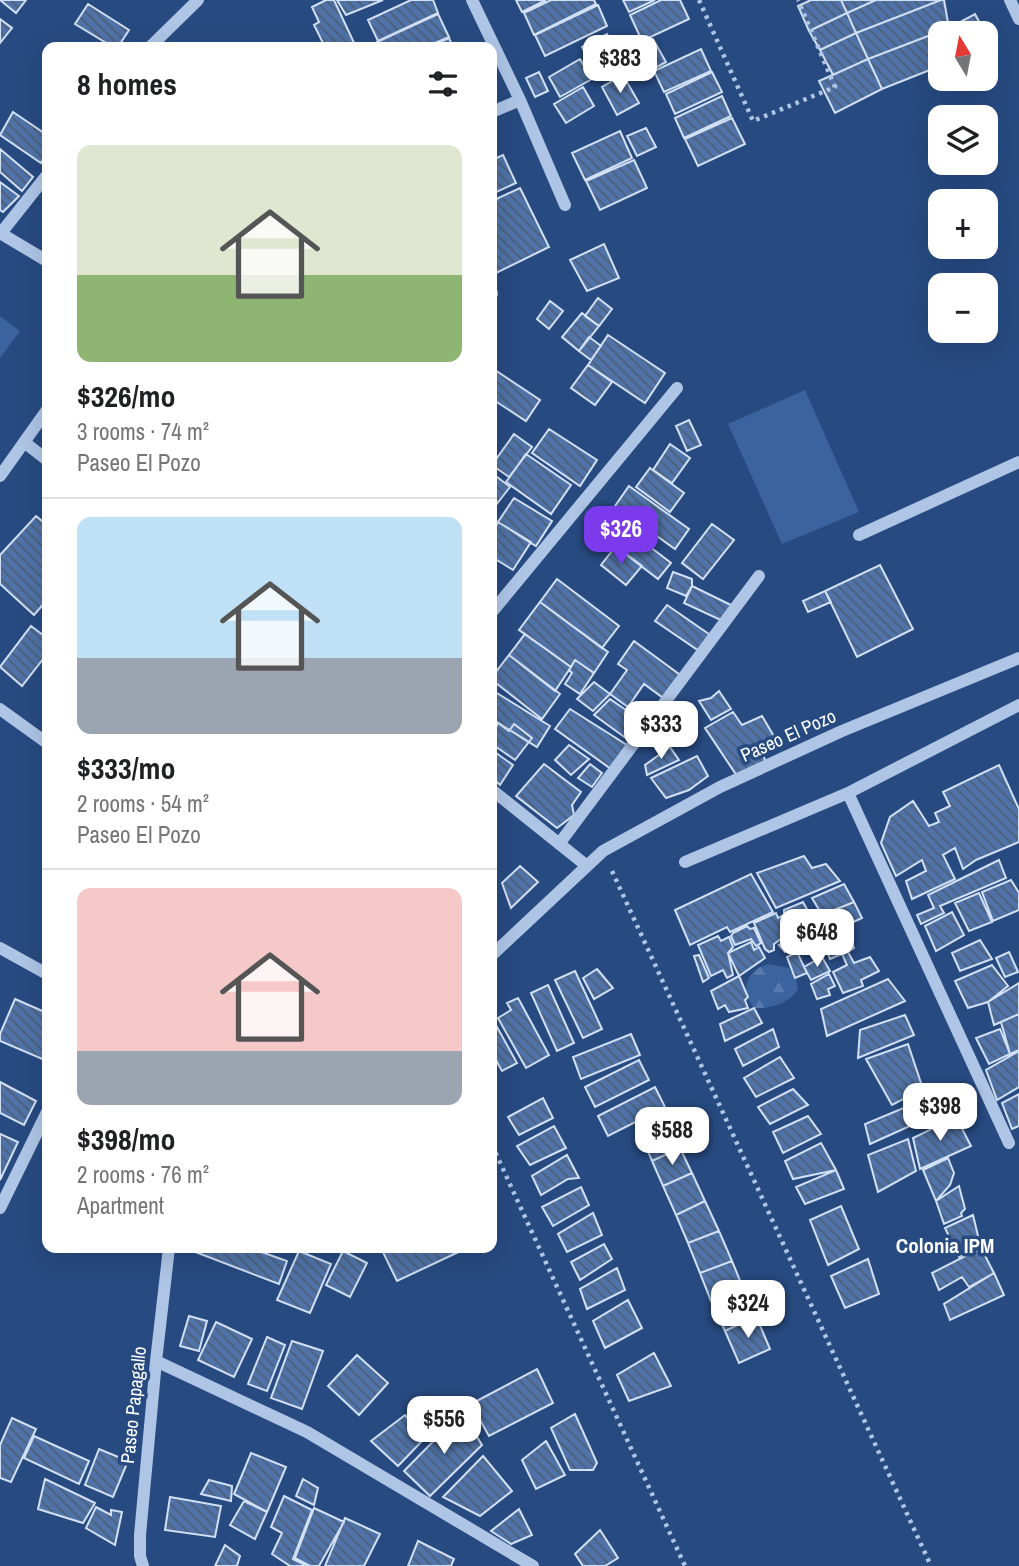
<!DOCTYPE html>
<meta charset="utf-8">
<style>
:root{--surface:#fff;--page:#f6f6f6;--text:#202124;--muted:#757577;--line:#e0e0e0;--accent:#7c3aed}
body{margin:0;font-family:"Archivo Narrow",sans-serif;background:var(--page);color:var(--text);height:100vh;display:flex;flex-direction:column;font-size:26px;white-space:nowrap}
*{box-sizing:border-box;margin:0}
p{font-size:23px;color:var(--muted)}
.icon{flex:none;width:38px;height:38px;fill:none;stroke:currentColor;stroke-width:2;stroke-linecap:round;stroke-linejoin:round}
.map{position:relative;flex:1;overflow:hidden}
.sheet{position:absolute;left:42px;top:42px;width:455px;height:1211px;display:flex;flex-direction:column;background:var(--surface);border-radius:14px;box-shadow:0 7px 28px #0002}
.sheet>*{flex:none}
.needle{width:46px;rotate:350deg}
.controls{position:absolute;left:928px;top:21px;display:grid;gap:14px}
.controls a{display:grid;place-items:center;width:70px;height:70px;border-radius:14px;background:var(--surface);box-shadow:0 7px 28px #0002;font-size:35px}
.price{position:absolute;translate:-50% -60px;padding:0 16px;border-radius:14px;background:#fff;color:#222;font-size:23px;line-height:46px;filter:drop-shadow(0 2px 4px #0008)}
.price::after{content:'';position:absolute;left:50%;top:42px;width:21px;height:16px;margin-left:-10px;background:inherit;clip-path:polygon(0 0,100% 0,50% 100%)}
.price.active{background:var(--accent);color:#fff}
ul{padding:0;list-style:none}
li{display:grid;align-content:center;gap:14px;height:371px;padding:0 35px}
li+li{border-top:2px solid var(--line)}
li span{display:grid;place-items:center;height:217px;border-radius:14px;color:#555}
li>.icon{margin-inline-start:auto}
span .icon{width:126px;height:126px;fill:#fffc;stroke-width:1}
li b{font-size:30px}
h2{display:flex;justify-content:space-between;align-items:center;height:84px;padding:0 35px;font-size:30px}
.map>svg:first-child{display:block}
</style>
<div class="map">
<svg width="1019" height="1566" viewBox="0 0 1019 1566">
<defs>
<pattern id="forest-firs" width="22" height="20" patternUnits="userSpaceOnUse" patternTransform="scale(1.75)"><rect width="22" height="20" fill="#3b639e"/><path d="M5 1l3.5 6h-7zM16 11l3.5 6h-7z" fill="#587aad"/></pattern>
<pattern id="building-back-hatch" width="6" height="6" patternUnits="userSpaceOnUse" patternTransform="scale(1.75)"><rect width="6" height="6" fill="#4f73a9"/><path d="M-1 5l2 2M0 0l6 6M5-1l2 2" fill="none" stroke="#4d5e76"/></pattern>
</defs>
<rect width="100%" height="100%" fill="#274a80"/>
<!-- forest -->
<path fill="url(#forest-firs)" d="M768,964L789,968L795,976L798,989C791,1003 769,1009 754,1008C740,991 746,970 768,964Z"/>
<!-- pitch -->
<path fill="#3b639e" d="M0,316L20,331L0,358Z
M805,390L859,512L782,544L728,424Z"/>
<!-- building -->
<path fill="url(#building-back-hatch)" stroke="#d1e0f5" stroke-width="2" d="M0,0H26L16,13Z
M326,0H334L356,47H325L314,25L319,22L312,7Z
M337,0H383L346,15Z
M411,0H433L438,13L378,41L368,20Z
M516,0H546L522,12Z
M551,0H594L596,4L534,35L524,13Z
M623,0H655L629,12Z
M661,0H680L689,19L642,41L630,15Z
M811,0H841L847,13L809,31L798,6Z
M841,0H876L847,13Z
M876,0H941L856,33L847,13Z
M941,0H944L949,28L868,59L856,33Z
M88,4L129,30L118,47H113L75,24Z
M598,5L607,26L545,56L535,35Z
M847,13L856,33L820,50L809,31Z
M438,14L449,37L426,47H380L377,42Z
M975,14L985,33H952L949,28Z
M0,19L12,28L0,43Z
M949,28L952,33H940V66L882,89L868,59Z
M856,33L868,59L833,75L820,50Z
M607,34L618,54L592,67L582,47Z
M449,38L453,47H429Z
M653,39L666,62L633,80L620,57Z
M701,49L711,71L664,92L654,71Z
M580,59L592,79L560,97L549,77Z
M868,59L882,89L835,113L819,81Z
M539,72L548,91L535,97L526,78Z
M712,72L722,92L675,114L666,94Z
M623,75L639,103L617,115L602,87Z
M583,87L594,106L566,123L554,104Z
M722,96L731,116L684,138L675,118Z
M13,112L47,135V154L41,163L0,135Z
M732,118L745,144L698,166L685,139Z
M646,128L656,147L637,156L627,136Z
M620,131L632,158L585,180L572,153Z
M0,149L33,177L22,191L0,172Z
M503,155L516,183L492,194V160Z
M634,160L647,188L600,210L586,181Z
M0,182L19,196L3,212L0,210Z
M520,188L549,247L492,275V201Z
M604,244L619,278L587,291L570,260Z
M598,298L612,309L599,326L585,316Z
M550,301L563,311L549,329L537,319Z
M582,313L599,326L579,351L562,337Z
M608,335L665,373L645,403L588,365Z
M589,337L601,346L591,360L579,351Z
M588,365L612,382L595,405L571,388Z
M492,368L540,400L526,421L492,399Z
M689,420L701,445L687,451L676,426Z
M549,429L597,460L580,486L532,453Z
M514,434L532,447L509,477L492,465Z
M670,444L690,458L672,483L653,470Z
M526,454L571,485L551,514L506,482Z
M650,468L684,493L670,512L636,487Z
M492,473L510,487L492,510Z
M629,486L689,529L675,549L615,506Z
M514,498L552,521L536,546L498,522Z
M36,516L47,525V600L34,615L0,584V555Z
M498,522L531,542L513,570L492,557V532Z
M619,523L671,563L658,579L606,539Z
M712,524L734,540L703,579L682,563Z
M616,546L642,566L626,585L601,565Z
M880,565L913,629L857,657L825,591Z
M673,572L692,579V586L686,596L667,588Z
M557,579L619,626L602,648L540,602Z
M692,586L735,607L727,623L684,603Z
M825,591L831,602L808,612L803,601Z
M540,602L608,652L594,673L575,660L571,667L519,630Z
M667,605L716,639L705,655L655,621Z
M31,626L47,638V654L22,686L0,667Z
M525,634L571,667L555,691L509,655Z
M634,641L683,677L666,700L644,684L628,707L610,694L627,670L618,664Z
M509,655L560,694L542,719L492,680V677Z
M575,660L594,673L580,694L565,684L572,673L569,670Z
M594,682L610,694L593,711L577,699Z
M492,690L550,726L537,747L492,719Z
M719,691L731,709L711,720L699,701L711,698Z
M610,699L642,721L630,741L594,715Z
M570,709L627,745L611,769L555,729Z
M733,712L742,725L762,716L778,743L762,750L766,764L737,776L705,728Z
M498,723L509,731L514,724L532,738L515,760L492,744V735Z
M569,745L589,759L571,775L555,760Z
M670,747L679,760L647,775L645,765Z
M492,750L513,765L500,785L492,777Z
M697,756L708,776L689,790L666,798L651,778Z
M544,764L581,792L572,805L574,815L557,828L516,796Z
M590,764L602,773L592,787L578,778Z
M999,765L1019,809V842L976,860L963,869L955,848L943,855L955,879L912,899L906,881L926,871L922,860L896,876L881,843L890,817L913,801L929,826L939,822L935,813L950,806L943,792Z
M804,856L812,868L826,864L840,881L776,908L757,873Z
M999,860L1006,878L940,906L944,913L921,924L917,915L934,908L928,895Z
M520,866L538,882L511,908L502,883Z
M751,874L773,912L730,932L727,927L690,945L675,910Z
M1011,880L1019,893V910L993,921L982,892Z
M844,884L854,902L822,915L812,898Z
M979,893L992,922L969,931L955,903Z
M803,902L813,920L793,931L788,928L783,930L785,936L774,944V950L769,952L765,949L754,923L776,913L778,918L784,915V910Z
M854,902L862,918L830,933L822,915Z
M952,912L964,935L936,951L925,926Z
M817,923L823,935L804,945L800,932Z
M747,926L750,929L754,928L761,943L756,946L751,939L735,945L731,936L733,933Z
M847,932L854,948L848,952L854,963L870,957L879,971L861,980L863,986L843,993L833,972L847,965L842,954L830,959L823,942Z
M718,936L721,941L729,937L733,947L728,953L733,975L727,978L723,970L711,976L698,945Z
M788,939L792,948L785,952L779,945Z
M980,940L992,959L960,971L952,953Z
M751,942L754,950L759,947L765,958L739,976L728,953Z
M797,952L807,973L795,978L787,957Z
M1009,952L1018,972L1005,977L996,958Z
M699,955L709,978L703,982L694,956Z
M822,957L830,971L811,980L804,967Z
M992,965L1008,986L988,1002L968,1008L955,981Z
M597,969L613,988L594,999L583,978Z
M575,971L602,1029L583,1038L555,980Z
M829,974L835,986L828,989L830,995L817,999L811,984Z
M739,976L748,997L745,1000L748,1008L729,1012L725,1005L718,1009L711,991Z
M888,979L905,1001L827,1036L821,1009Z
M1019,983V1014L994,1025L988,1002Z
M548,985L574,1043L557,1051L531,993Z
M518,998L549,1055L526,1068L498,1018L511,1010L507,1003Z
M15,999L47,1013V1061L0,1041V1034Z
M754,1008L762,1023L725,1041L720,1024Z
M1019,1014V1050L1010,1054L1001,1022Z
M905,1015L914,1035L858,1058L860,1030Z
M492,1018L517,1063L502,1071L492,1053Z
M773,1029L779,1047L743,1066L735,1049Z
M1000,1029L1010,1054L989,1064L976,1038Z
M631,1034L640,1055L581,1079L573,1057Z
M908,1044L923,1089L892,1105L866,1059Z
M1019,1051V1087L997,1100L986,1070Z
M780,1057L794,1078L756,1097L744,1078Z
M639,1060L649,1080L595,1107L585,1087Z
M0,1082L36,1101L24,1125L0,1113Z
M655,1087L665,1107L608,1136L598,1116Z
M793,1089L808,1105L770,1124L758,1107Z
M947,1090L950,1108L870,1144L865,1124Z
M1019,1094V1126L1012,1129L1002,1103Z
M543,1098L553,1118L519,1135L508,1117Z
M808,1116L821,1134L783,1153L773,1132Z
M956,1117L971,1146L920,1169L913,1138Z
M667,1118L680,1148L652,1161L639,1130Z
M554,1126L566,1148L530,1165L517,1146Z
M0,1134L18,1142L0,1180Z
M908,1139L916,1171L878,1192L868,1155Z
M821,1143L836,1170L793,1179L785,1161Z
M680,1148L692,1173L663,1186L652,1161Z
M567,1155L579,1178L568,1179L541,1195L532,1176Z
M948,1158L954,1173L950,1185L936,1201L923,1170Z
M836,1170L844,1189L805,1204L796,1187Z
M692,1173L705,1201L676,1215L663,1186Z
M959,1186L965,1209L961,1213L962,1216L944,1224L936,1201Z
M581,1187L589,1205L553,1226L542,1207Z
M705,1201L719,1231L688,1243L676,1215Z
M841,1206L859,1249L828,1265L810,1220Z
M593,1213L602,1235L567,1252L558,1234Z
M973,1215L978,1236L974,1241L976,1248L959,1257L945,1228Z
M719,1231L732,1261L700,1273L688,1243Z
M604,1244L612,1259L580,1280L571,1262Z
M191,1248H250L287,1261L279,1284L190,1250Z
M381,1248H467L397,1281Z
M981,1248L994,1273L969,1287L962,1277L939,1290L932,1273Z
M299,1251L331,1264L310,1313L277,1300Z
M343,1251L367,1263L350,1297L326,1285Z
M868,1259L879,1294L845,1308L831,1276Z
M732,1261L743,1288L711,1301L700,1273Z
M617,1268L625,1290L587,1309L580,1289Z
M994,1273L1004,1295L950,1320L944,1304Z
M743,1288L756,1316L725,1331L711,1301Z
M628,1300L642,1328L605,1348L593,1321Z
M189,1316L207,1321L199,1351L180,1346Z
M756,1316L770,1349L739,1363L725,1331Z
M216,1322L252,1339L234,1377L198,1360Z
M267,1337L285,1345L267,1391L248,1384Z
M292,1341L323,1351L302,1409L271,1398Z
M654,1353L671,1386L629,1401L617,1375Z
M357,1355L388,1383L359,1415L328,1386Z
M537,1369L553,1403L489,1436L471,1404Z
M462,1412L482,1445L430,1496L404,1471Z
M575,1414L597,1463L593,1470H570L551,1428Z
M405,1415L425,1438L398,1466L371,1441Z
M12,1418L36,1429L11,1482L0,1478V1445Z
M34,1436L89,1461L79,1484L24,1458Z
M546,1441L565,1475L536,1489L522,1460Z
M99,1449L128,1461L113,1497L85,1485Z
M251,1453L286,1467L267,1512L234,1494Z
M483,1456L512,1491L480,1516L443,1497Z
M45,1479L95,1503L83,1523L38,1509Z
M303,1479L318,1488L314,1505L296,1496Z
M209,1480L232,1486L231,1501L201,1494Z
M284,1496L312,1510L293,1559L307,1566H290L272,1554L282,1533L271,1527Z
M170,1497L221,1506L215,1537L165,1530Z
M244,1501L267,1512L255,1539L230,1525Z
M96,1507L111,1515V1510L122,1512L115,1545L86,1528Z
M314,1508L344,1522L319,1566H310L295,1558Z
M519,1509L532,1535L511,1544L491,1531Z
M345,1518L380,1534L364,1566H325Z
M600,1530L618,1558L605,1566H583L575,1554Z
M418,1541L454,1559L451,1566H408Z
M225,1545L240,1556L237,1566H215Z"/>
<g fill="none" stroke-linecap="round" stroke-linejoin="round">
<!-- path -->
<path stroke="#aec5e6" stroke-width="4.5" stroke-dasharray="3.5 5" stroke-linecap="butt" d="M699,0L753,121L835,87L798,0
M612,871L931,1566
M492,1145L685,1566"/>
<!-- minor -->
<path stroke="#aec5e6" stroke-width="12" d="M472,0L520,100L565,205
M1010,0L1019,19
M150,47L198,0
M492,112L520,100
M0,233L47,261
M1,233L47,175
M492,294V293
M24,442L47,460
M0,476L47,410
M859,535L1019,462
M492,612L677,388
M0,709L47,743
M492,790L587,866
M848,793L1009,1143
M559,844L759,576
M685,862L848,793L1019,705
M0,948L47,974
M492,955L603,851L720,787L842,731L1019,658
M0,1208L47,1112
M156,1361L307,1432L533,1566
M143,1566L140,1556V1535L156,1361L169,1248"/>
</g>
<g text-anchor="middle" stroke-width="7" stroke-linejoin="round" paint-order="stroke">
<!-- street labels -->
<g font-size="19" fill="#fff" stroke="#274a80">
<text transform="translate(788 735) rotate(-24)" y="7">Paseo El Pozo</text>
<text transform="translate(133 1405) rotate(-84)" y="7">Paseo Papagallo</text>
</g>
<!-- neighbourhood labels -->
<g font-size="21" font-weight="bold" fill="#fff" stroke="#274a80">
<text x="945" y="1253">Colonia IPM</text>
</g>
</g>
</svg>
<div class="controls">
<a><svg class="needle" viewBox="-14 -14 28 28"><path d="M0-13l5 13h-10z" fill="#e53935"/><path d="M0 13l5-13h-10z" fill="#757577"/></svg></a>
<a><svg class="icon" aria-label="layers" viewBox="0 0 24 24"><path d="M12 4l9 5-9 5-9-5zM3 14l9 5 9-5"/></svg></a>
<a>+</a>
<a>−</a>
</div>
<b class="price" style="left:620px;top:95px">$383</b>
<b class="price active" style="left:621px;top:566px">$326</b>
<b class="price" style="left:661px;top:761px">$333</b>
<b class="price" style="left:817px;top:969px">$648</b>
<b class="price" style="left:940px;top:1143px">$398</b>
<b class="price" style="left:672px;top:1167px">$588</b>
<b class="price" style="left:748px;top:1340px">$324</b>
<b class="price" style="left:444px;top:1456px">$556</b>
<section class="sheet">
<h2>8 homes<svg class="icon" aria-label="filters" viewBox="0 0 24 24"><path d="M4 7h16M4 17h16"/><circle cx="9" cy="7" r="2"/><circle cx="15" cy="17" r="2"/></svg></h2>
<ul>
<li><span style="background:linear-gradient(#dfe7d0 60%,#8fb573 0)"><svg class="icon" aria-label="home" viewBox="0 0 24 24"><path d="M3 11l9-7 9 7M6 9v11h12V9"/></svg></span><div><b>$326/mo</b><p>3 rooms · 74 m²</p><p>Paseo El Pozo</p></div></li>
<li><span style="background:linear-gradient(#bfe0f5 65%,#9aa5b1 0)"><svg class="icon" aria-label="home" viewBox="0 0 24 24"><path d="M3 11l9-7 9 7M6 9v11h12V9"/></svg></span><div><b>$333/mo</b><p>2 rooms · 54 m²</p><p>Paseo El Pozo</p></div></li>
<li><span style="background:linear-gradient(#f6c9c9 75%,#9aa5b1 0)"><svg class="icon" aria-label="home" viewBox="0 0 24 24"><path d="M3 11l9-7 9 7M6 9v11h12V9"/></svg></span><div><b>$398/mo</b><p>2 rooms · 76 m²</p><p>Apartment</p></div></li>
</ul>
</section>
</div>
